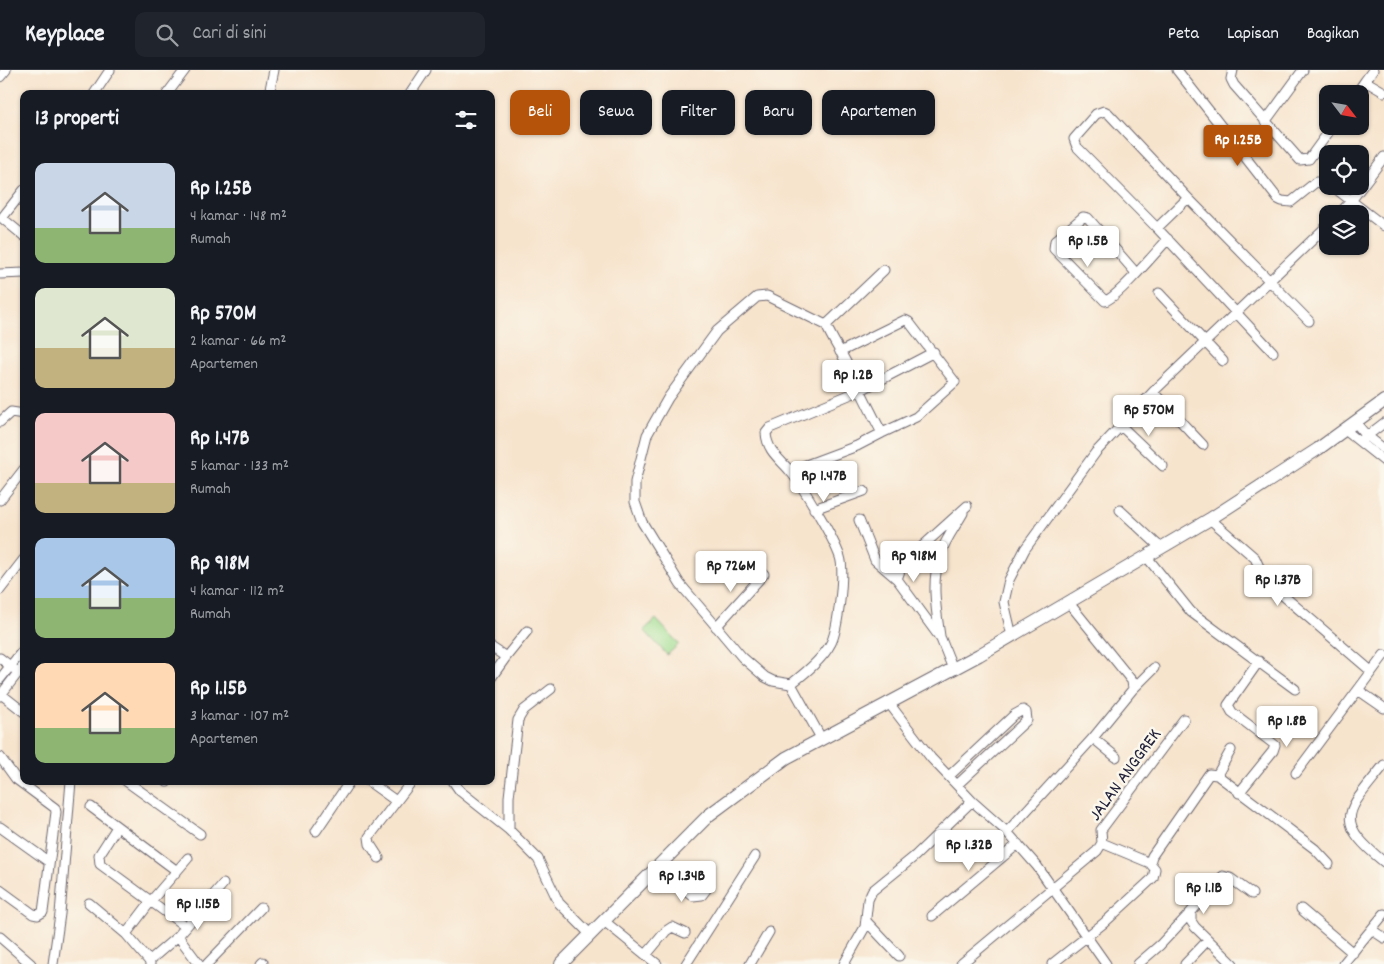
<!DOCTYPE html>
<html lang="id">
<meta charset="utf-8">
<style>
:root{--surface:#171b24;--page:#20242c;--text:#f1f3f6;--muted:#9ea1a6;--line:#363941;--accent:#b45309}
body{margin:0;font-family:Dekko,sans-serif;background:var(--page);color:var(--text);height:100vh;display:flex;flex-direction:column;font-size:19px;white-space:nowrap}
*{box-sizing:border-box;margin:0}
p{font-size:16px;color:var(--muted)}
.icon{flex:none;width:28px;height:28px;fill:none;stroke:currentColor;stroke-width:2;stroke-linecap:round;stroke-linejoin:round}
.map{position:relative;flex:1;overflow:hidden}
.details{position:absolute;left:20px;top:20px;width:475px;height:695px;display:flex;flex-direction:column;background:var(--surface);border-radius:10px;box-shadow:0 1px 4px #0004}
.details>*{flex:none}
.banner{position:absolute;left:510px;top:20px;width:475px;height:45px;display:flex;gap:10px}
.needle{width:32px;rotate:121deg}
.controls{position:absolute;left:1319px;top:15px;display:grid;gap:10px}
.controls a{display:grid;place-items:center;width:50px;height:50px;border-radius:10px;background:var(--surface);box-shadow:0 1px 4px #0004;font-size:25px}
.price{position:absolute;translate:-50% -42px;padding:0 11px;border-radius:5px;background:#fff;color:#222;font-size:16px;line-height:32px;filter:drop-shadow(0 1px 2px #0008)}
.price::after{content:'';position:absolute;left:50%;top:30px;width:15px;height:11px;margin-left:-8px;background:inherit;clip-path:polygon(0 0,100% 0,50% 100%)}
.price.active{background:var(--accent);color:#fff}
ul{padding:0;list-style:none}
li{display:flex;align-items:center;gap:15px;height:125px;padding:0 15px}
li span{display:grid;place-items:center;flex:none;width:140px;height:100px;border-radius:10px;color:#555}
li>.icon{margin-inline-start:auto}
span .icon{width:60px;height:60px;fill:#fffc;stroke-width:1}
li b{font-size:21px}
h2{display:flex;justify-content:space-between;align-items:center;height:60px;padding:0 15px;font-size:21px}
.tag{padding:0 18px;border-radius:10px;background:var(--surface);box-shadow:0 1px 4px #0004;font-size:18px;line-height:45px}
.tag.active{background:var(--accent);color:#fff}
header{display:flex;align-items:center;gap:30px;box-sizing:border-box;height:70px;padding:0 25px;background:var(--surface);border-bottom:1px solid var(--line)}
header strong{font-size:24px}
nav{display:flex;gap:28px;margin-inline-start:auto;font-size:18px}
.search{width:350px;height:45px;background:var(--page);display:flex;align-items:center;gap:12px;box-sizing:border-box;padding:0 18px;border-radius:10px;color:var(--muted);font-size:19px}
.map>svg:first-child{display:block}
</style>
<header>
<strong>Keyplace</strong>
<div class="search"><svg class="icon" aria-label="search" viewBox="0 0 24 24"><circle cx="10" cy="10" r="6"/><path d="M15 15l6 6"/></svg>Cari di sini</div>
<nav><a>Peta</a><a>Lapisan</a><a>Bagikan</a></nav>
</header>
<div class="map">
<svg width="1384" height="894" viewBox="0 0 1384 894">
<rect width="100%" height="100%" fill="#fbf7ec"/>
<filter id="ink" filterUnits="userSpaceOnUse"><feTurbulence type="fractalNoise" baseFrequency=".02" numOctaves="2"/><feDisplacementMap in="SourceGraphic" scale="10" xChannelSelector="R" yChannelSelector="G"/><feConvolveMatrix kernelMatrix="1 2 1 2 8 2 1 2 1" color-interpolation-filters="sRGB"/></filter>
<filter id="wash" filterUnits="userSpaceOnUse"><feTurbulence type="fractalNoise" baseFrequency=".0096" numOctaves="4" result="noise"/><feDisplacementMap in="SourceGraphic" scale="20" xChannelSelector="R" yChannelSelector="G"/><feGaussianBlur stdDeviation="1.12" result="paint"/><feColorMatrix in="noise" values="0 0 0 0 0 0 0 0 0 0 0 0 0 0 0 0 0 1.4 0 .05"/><feComposite in="paint" operator="in"/></filter>
<g filter="url(#wash)">
<rect width="100%" height="100%" fill="#f7e4cd"/>
<!-- green -->
<path fill="#a0dd91" stroke="#618066" d="M656,549L679,574L667,585L644,560Z"/>
</g>
<g filter="url(#ink)">
<g fill="none" stroke-linecap="round" stroke-linejoin="round">
<!-- street casing -->
<g stroke="#6d666e" stroke-width="11">
<path id="street" d="M1177,0L1278,129L1282,131L1291,132L1316,112L1328,114
M1233,0L1231,9L1234,15L1300,90L1309,89L1333,56
M0,7L6,0
M1365,11L1373,0
M94,24L110,0
M167,24L185,0
M269,24L274,0
M410,24L426,0
M1356,24L1365,11L1384,22
M1265,52L1303,0
M1332,116L1384,156
M24,120L2,148L24,166
M1339,144L1351,131L1384,87
M1157,158L1188,128
M1136,203L1088,148L1083,147L1055,171L1054,179L1105,231C1117,228 1157,181 1168,169
M0,204L24,203
M1159,223L1223,291
M826,255L884,200
M1273,282L1157,158L1077,77L1074,69L1096,44L1104,41L1108,43L1188,128L1309,251
M1153,322L1203,375
M0,352L11,342L24,344
M1355,352L1366,365L1384,379
M1120,355L1163,396
M1345,360L1384,391
M1363,369L1384,353
M790,401L857,376L882,363
M0,430L24,399
M814,439L864,421
M1120,440L1160,477
M1210,449L1255,488L1265,510L1371,601
M859,450L875,490L897,509
M1146,486L1191,542L1295,619
M0,520L24,489
M716,557L764,504
M940,566C936,539 931,511 940,485C945,470 955,457 963,443
M1012,566L1004,532L1009,510L1025,479L1096,382L1153,322L1328,155
M491,577L506,587L491,608
M506,587L527,561
M0,588L14,599
M953,599L941,569L897,509L901,498L906,491L967,436
M0,609L24,579
M791,614L773,611L765,607L742,587L715,555L680,514L666,491L642,452L635,432V412L647,365L668,328L717,261L757,227L767,226L826,255C832,269 841,282 848,296C860,319 870,341 882,363L916,347L955,312L909,252L905,250L840,282
M1133,619L1154,598
M1358,620L1384,638
M1,624L24,642
M0,626L24,595
M888,632L931,688L972,731L1007,762L1037,796L1106,894
M821,668L791,614C804,604 823,589 831,573C838,559 845,502 840,487C833,467 803,416 790,401C780,389 767,381 766,363L770,358L861,320L934,282
M1093,668L1116,687
M0,687L16,709L55,738L56,742L43,842L38,845L33,844L0,820
M1384,695C1348,741 1331,749 1384,792
M1296,703L1384,585
M1217,705L1231,680
M949,706L1014,645L1023,640L1026,642L1027,650L957,715
M126,711L200,764
M167,711V712
M368,711L396,731
M453,711L460,721L509,760L538,789L559,833L591,865
M1239,723L1273,681L1275,675L1232,642L1228,635L1259,591
M91,737L177,801
M0,757L49,792
M117,757L99,785L100,794L186,857
M509,760V727L518,650L524,640L551,619
M316,761L350,711
M1007,762L1093,668L1133,619L1132,611L1069,533
M1102,773L1150,793
M379,788L370,774L369,767L412,711
M657,796L693,826L702,825L708,817
M89,833L126,864L149,891
M1301,839L1353,883
M932,846L1018,774
M604,851L657,894
M867,852L899,886
M1372,860L1384,868
M126,864L151,831L188,788
M178,866L199,894
M0,867L31,894
M646,885L666,861L672,857L685,863
M53,894L60,844L71,711
M150,894L149,891L178,866L223,814
M207,894L261,838
M261,894L263,892
M686,894L755,786
M750,894L769,862
M844,894L865,857L868,830L872,821L915,786L972,731
M961,894L1097,781L1102,773L1101,760L1184,649
M1052,894L1104,853L1153,808L1155,799L1150,793L1152,786L1209,704L1217,705L1315,779L1329,794
M1138,894L1160,875L1191,842
M1185,894L1208,870
M1233,894L1195,857L1191,851V842L1223,806L1230,808L1252,824
M1343,894L1384,844"/>
</g>
<!-- secondary casing -->
<g stroke="#6d666e" stroke-width="14">
<path id="secondary" d="M561,894L709,745L786,688L979,585L1210,449L1318,379L1384,331"/>
</g>
<!-- street -->
<use href="#street" stroke="#fff" stroke-width="9"/>
<!-- secondary -->
<use href="#secondary" stroke="#fff" stroke-width="12"/>
</g>
</g>
<g text-anchor="middle" stroke-width="5" stroke-linejoin="round" paint-order="stroke">
<!-- street labels -->
<g font-size="18" fill="#22223b" stroke="#fbf7ec">
<text transform="translate(1124 704) rotate(-54)" y="6">JALAN ANGGREK</text>
</g>
</g>
</svg>
<div class="controls">
<a><svg class="needle" viewBox="-14 -14 28 28"><path d="M0-13l5 13h-10z" fill="#e53935"/><path d="M0 13l5-13h-10z" fill="#9ea1a6"/></svg></a>
<a><svg class="icon" aria-label="locate" viewBox="0 0 24 24"><circle cx="12" cy="12" r="6"/><path d="M12 2v4M12 18v4M2 12h4M18 12h4"/></svg></a>
<a><svg class="icon" aria-label="layers" viewBox="0 0 24 24"><path d="M12 4l9 5-9 5-9-5zM3 14l9 5 9-5"/></svg></a>
</div>
<b class="price active" style="left:1238px;top:97px">Rp 1.25B</b>
<b class="price" style="left:1088px;top:198px">Rp 1.5B</b>
<b class="price" style="left:853px;top:332px">Rp 1.2B</b>
<b class="price" style="left:1149px;top:367px">Rp 570M</b>
<b class="price" style="left:824px;top:433px">Rp 1.47B</b>
<b class="price" style="left:914px;top:513px">Rp 918M</b>
<b class="price" style="left:731px;top:523px">Rp 726M</b>
<b class="price" style="left:1278px;top:537px">Rp 1.37B</b>
<b class="price" style="left:1287px;top:678px">Rp 1.8B</b>
<b class="price" style="left:969px;top:802px">Rp 1.32B</b>
<b class="price" style="left:682px;top:833px">Rp 1.34B</b>
<b class="price" style="left:1204px;top:845px">Rp 1.1B</b>
<b class="price" style="left:198px;top:861px">Rp 1.15B</b>
<div class="banner">
<a class="tag active">Beli</a>
<a class="tag">Sewa</a>
<a class="tag">Filter</a>
<a class="tag">Baru</a>
<a class="tag">Apartemen</a>
</div>
<section class="details">
<h2>13 properti<svg class="icon" aria-label="filters" viewBox="0 0 24 24"><path d="M4 7h16M4 17h16"/><circle cx="9" cy="7" r="2"/><circle cx="15" cy="17" r="2"/></svg></h2>
<ul>
<li><span style="background:linear-gradient(#c9d6e8 65%,#8fb573 0)"><svg class="icon" aria-label="home" viewBox="0 0 24 24"><path d="M3 11l9-7 9 7M6 9v11h12V9"/></svg></span><div><b>Rp 1.25B</b><p>4 kamar · 148 m²</p><p>Rumah</p></div></li>
<li><span style="background:linear-gradient(#dfe7d0 60%,#c2b280 0)"><svg class="icon" aria-label="home" viewBox="0 0 24 24"><path d="M3 11l9-7 9 7M6 9v11h12V9"/></svg></span><div><b>Rp 570M</b><p>2 kamar · 66 m²</p><p>Apartemen</p></div></li>
<li><span style="background:linear-gradient(#f6c9c9 70%,#c2b280 0)"><svg class="icon" aria-label="home" viewBox="0 0 24 24"><path d="M3 11l9-7 9 7M6 9v11h12V9"/></svg></span><div><b>Rp 1.47B</b><p>5 kamar · 133 m²</p><p>Rumah</p></div></li>
<li><span style="background:linear-gradient(#a9c7e8 60%,#8fb573 0)"><svg class="icon" aria-label="home" viewBox="0 0 24 24"><path d="M3 11l9-7 9 7M6 9v11h12V9"/></svg></span><div><b>Rp 918M</b><p>4 kamar · 112 m²</p><p>Rumah</p></div></li>
<li><span style="background:linear-gradient(#ffd9b3 65%,#8fb573 0)"><svg class="icon" aria-label="home" viewBox="0 0 24 24"><path d="M3 11l9-7 9 7M6 9v11h12V9"/></svg></span><div><b>Rp 1.15B</b><p>3 kamar · 107 m²</p><p>Apartemen</p></div></li>
</ul>
</section>
</div>
